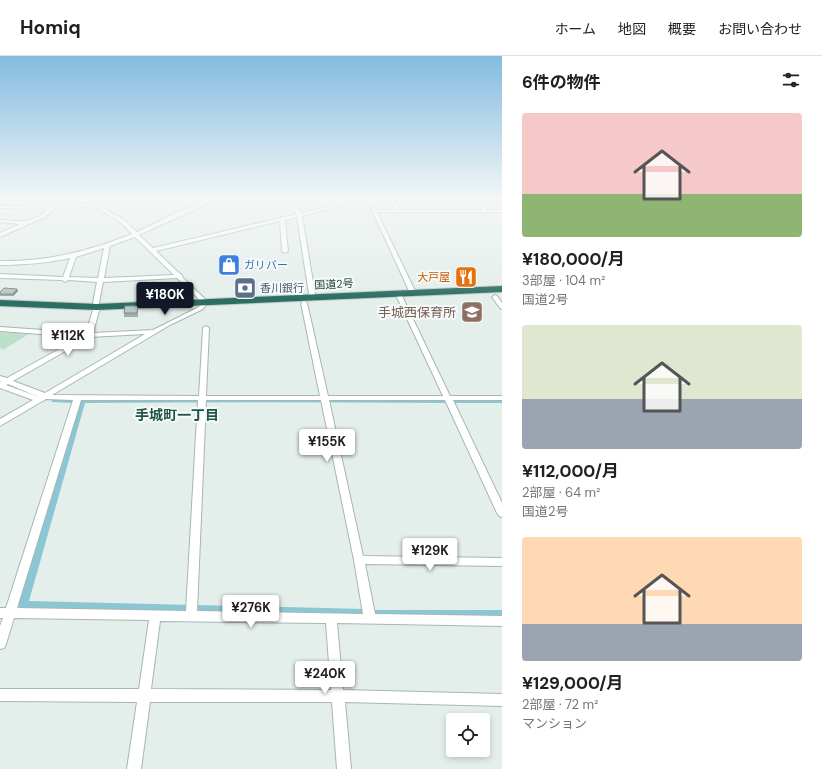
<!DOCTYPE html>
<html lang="ja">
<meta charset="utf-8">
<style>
:root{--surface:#fff;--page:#f6f6f6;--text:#202124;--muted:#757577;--line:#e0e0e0;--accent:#111827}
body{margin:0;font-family:"DM Sans","Noto Sans JP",sans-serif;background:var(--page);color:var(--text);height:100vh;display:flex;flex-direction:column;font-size:15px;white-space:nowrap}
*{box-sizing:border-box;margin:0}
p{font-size:13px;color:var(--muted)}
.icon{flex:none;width:22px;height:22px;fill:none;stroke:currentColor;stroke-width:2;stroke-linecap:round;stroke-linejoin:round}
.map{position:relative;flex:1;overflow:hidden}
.details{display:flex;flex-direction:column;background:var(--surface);width:320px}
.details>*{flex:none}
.buttons{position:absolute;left:446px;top:657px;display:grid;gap:8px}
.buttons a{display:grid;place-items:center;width:44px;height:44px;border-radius:4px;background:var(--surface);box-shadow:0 2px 6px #0003;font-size:20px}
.price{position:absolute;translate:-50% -34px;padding:0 9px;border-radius:4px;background:#fff;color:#222;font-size:13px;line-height:26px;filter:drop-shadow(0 1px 2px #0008)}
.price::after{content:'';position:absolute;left:50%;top:24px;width:12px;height:9px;margin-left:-6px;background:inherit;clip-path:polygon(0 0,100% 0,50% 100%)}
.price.on{background:var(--accent);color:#fff}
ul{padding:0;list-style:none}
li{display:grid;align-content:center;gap:8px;height:212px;padding:0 20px}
li span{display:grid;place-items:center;height:124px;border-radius:4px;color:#555}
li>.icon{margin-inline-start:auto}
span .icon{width:72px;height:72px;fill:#fffc;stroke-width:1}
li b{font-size:17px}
h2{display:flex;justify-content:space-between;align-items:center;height:48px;padding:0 20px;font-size:17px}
header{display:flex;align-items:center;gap:24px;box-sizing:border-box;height:56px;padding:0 20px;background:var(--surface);border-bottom:1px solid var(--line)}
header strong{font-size:19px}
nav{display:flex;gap:22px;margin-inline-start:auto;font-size:14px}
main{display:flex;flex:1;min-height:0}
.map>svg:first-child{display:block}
</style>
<header>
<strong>Homiq</strong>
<nav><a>ホーム</a><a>地図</a><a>概要</a><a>お問い合わせ</a></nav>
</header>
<main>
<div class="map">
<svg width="502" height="713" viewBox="0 0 502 713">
<rect width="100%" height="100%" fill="#e4eeea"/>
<!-- green -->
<path fill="#bde0c8" d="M0,276L29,278L3,294L0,292Z"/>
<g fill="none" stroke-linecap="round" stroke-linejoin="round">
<!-- canal -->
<path fill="#8bc6d4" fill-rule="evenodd" d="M0,323L32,336L33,337L32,338H28L0,327Z
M199,342L444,343L447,344L450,343H502V347H450L447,346L444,347C324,346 205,346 85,347L29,545L365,553L368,554L370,557L368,560L365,561L23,553L20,552L18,549L80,344Z
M54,343H72L75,345L72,347L52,346L51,345Z
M375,554H502V562H375L372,561L370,558L372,555Z"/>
<!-- minor casing -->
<g stroke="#a6b7b2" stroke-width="2">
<path id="minor" d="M4,142H9L0,148V145Z
M60,142H65L63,144L101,151L123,163L137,176C157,167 200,142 220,142L139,179L153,192L297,158L286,142H290L301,157L340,148L372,144V145L370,146L340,150L302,160L315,238L312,240L309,238L297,161L285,164L288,195L285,197L282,195L280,165L156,195L180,218L182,219V221L207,245L208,246L203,253L170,269L52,339L199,340L203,272L206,270L209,272L206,340H320L301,247L304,245L307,247L328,340H443L395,237L396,236H400L450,340H502V344H453L502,447V461L499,460L497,457L445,344H329L363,500L502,502V510L365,508L375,558L502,560V570L337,567L343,634L502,638V650L345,646L351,713H337L332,646H150L141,713H127L137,646L0,645V633H139L149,564L14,562L6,588L4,592L0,593V570L3,562H0V552H6L73,344L46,343L0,370V363L33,344L0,332V326L1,325H0V320L7,322L81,281L0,275V271L86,277L94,251L97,249L100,251L93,277L153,274L199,251L202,246L177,222L103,226L99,247L96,249L93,247L97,226L68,224L65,226L62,224L0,222V218L63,221L70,202C46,207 24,209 0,209V205C47,206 89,195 132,178L119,165L98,153L61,146L45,161L0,181V177L20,168L0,166V164C21,165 31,169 48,153L0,152V150L51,151ZM135,181L174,219L104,222L110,190ZM104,192L98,222L69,221L76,201ZM145,278L45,337L13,325L90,281ZM8,328L39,341L6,329ZM81,344H198L186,555L17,552ZM206,344H321L354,504L363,558L197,555ZM160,565L326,567L331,634L151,633Z
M389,142H393L400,154H438L430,142H434L442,154H482L474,142H478L487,154H502V156H377L416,237L413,239L410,237L371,152L373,151L376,154H395Z
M495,239L497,240L502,247V253L500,252L492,241Z"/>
</g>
<!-- highway casing -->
<g stroke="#c1cac8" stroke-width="2">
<path id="highway" d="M502,230V236L97,254L0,250V244L97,248Z"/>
</g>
<!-- minor -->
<use href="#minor" fill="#fff" fill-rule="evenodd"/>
<!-- highway -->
<use href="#highway" fill="#2d6e63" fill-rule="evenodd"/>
</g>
<!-- wall -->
<path fill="#9fada8" d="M17,233L18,235L13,240H0V236Z
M138,250V261H124V257Z"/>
<!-- shaded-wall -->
<path fill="#828d88" d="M17,233L18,235L13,240V238Z"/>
<!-- building -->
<path fill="#b9c9c3" stroke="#828d88" d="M4,232L17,233L13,238H0V236Z
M125,250H138L137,257H124Z"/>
<!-- sky -->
<linearGradient id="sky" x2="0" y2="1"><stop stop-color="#83bbe0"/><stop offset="0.59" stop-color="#f3f7f6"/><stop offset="1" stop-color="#f3f7f6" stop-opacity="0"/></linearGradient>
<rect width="502" height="242" fill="url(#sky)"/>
<!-- icons -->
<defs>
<g id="shop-square" transform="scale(1.15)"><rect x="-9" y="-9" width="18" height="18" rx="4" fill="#3f7fe0" stroke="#f5faf8"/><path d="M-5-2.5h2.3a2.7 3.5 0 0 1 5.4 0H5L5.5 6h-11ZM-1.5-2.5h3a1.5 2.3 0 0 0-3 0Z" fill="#fff"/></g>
<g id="restaurant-square" transform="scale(1.15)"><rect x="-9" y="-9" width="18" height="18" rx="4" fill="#e8710a" stroke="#f5faf8"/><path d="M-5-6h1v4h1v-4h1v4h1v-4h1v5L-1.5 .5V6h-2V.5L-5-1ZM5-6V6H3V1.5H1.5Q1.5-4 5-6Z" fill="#fff"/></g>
<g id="bank-square" transform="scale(1.15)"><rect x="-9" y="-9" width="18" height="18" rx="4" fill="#5c6f8a" stroke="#f5faf8"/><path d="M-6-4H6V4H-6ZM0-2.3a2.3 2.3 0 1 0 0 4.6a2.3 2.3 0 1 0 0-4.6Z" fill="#fff"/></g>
<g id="school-square" transform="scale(1.15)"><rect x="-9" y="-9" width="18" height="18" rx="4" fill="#8d6e63" stroke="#f5faf8"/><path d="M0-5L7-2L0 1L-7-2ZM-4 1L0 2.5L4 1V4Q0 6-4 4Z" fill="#fff"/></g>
</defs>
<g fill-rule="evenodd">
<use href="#shop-square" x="229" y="209"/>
<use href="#restaurant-square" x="466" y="221"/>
<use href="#bank-square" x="245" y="232"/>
<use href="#school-square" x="472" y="256"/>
</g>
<g text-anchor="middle" stroke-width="4" stroke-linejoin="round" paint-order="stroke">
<!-- far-shop labels -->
<g font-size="11" fill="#366cbe" stroke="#f5faf8" text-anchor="start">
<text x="244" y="213">ガリバー</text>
</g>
<!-- far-food labels -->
<g font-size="11" fill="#c56008" stroke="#f5faf8" text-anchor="end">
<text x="450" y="225">大戸屋</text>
</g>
<!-- far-street labels -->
<g font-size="11" fill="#23413a" stroke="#f5faf8">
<text transform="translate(334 228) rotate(-3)" y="4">国道2号</text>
</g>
<!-- far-service labels -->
<g font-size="11" fill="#4e5e75" stroke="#f5faf8" text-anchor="start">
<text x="260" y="236">香川銀行</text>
</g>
<!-- education labels -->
<g font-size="13" fill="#785e54" stroke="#f5faf8" text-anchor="end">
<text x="456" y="261">手城西保育所</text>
</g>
<!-- neighbourhood labels -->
<g font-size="14" font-weight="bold" fill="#1e5449" stroke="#f5faf8">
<text x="177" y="364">手城町一丁目</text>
</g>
</g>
</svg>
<div class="buttons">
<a><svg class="icon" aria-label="locate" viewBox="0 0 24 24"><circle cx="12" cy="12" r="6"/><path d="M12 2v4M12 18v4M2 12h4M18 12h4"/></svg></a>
</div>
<b class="price on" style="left:165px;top:260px">¥180K</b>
<b class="price" style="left:68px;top:301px">¥112K</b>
<b class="price" style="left:327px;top:407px">¥155K</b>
<b class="price" style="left:430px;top:516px">¥129K</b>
<b class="price" style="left:251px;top:573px">¥276K</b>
<b class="price" style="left:325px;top:639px">¥240K</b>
</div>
<section class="details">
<h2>6件の物件<svg class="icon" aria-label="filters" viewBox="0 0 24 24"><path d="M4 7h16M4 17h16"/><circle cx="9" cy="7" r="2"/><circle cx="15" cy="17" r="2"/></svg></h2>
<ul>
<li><span style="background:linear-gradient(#f6c9c9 65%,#8fb573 0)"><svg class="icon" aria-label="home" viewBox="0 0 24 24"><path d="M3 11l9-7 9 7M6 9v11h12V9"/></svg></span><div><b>¥180,000/月</b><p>3部屋 · 104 m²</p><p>国道2号</p></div></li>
<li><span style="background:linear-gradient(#dfe7d0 60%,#9aa5b1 0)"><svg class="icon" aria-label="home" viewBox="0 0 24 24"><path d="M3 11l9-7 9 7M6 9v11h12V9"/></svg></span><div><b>¥112,000/月</b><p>2部屋 · 64 m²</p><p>国道2号</p></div></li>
<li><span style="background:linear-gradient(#ffd9b3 70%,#9aa5b1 0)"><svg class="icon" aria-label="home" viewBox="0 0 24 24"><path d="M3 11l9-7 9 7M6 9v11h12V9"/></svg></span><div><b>¥129,000/月</b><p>2部屋 · 72 m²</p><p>マンション</p></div></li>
</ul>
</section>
</main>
